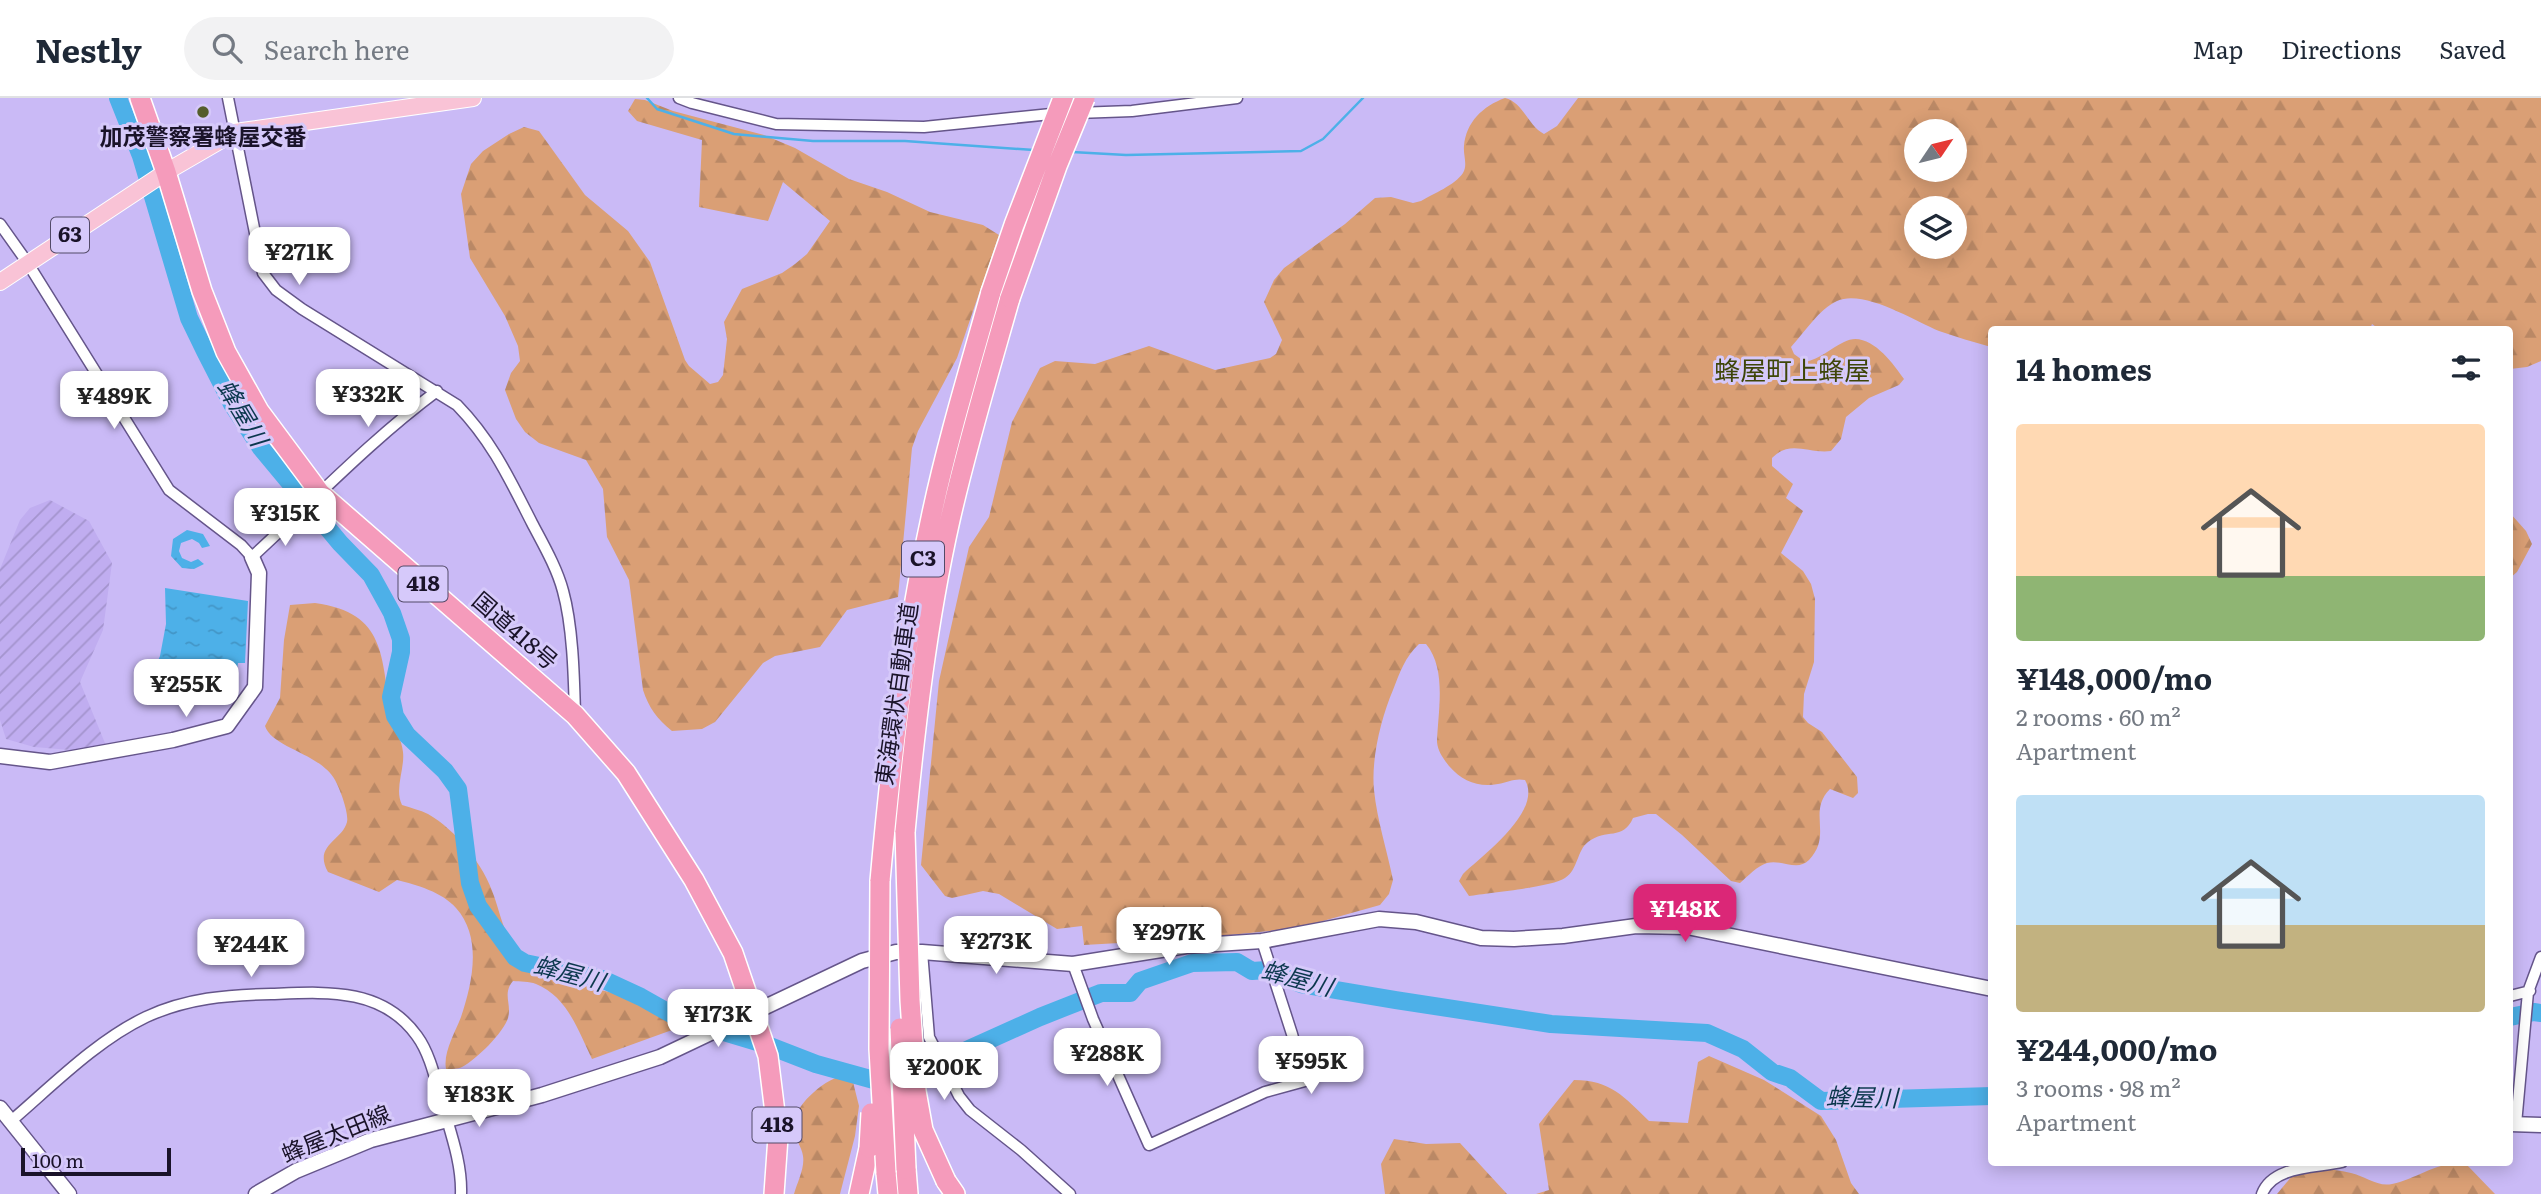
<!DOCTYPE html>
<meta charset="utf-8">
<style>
:root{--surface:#fff;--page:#f2f2f3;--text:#1f2937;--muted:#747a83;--line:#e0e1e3;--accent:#db2777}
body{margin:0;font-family:Literata,"Noto Sans JP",serif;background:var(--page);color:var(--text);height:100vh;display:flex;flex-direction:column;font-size:26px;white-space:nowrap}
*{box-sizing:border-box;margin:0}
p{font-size:23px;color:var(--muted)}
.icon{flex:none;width:38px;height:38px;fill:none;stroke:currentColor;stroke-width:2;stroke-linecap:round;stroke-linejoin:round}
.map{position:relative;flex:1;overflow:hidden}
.sheet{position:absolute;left:1988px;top:228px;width:525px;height:840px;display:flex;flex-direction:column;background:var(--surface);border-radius:7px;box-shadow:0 4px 18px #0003}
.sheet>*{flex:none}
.needle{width:46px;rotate:55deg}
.buttons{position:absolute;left:1904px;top:21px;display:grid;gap:14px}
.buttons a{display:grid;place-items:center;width:63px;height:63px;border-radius:50%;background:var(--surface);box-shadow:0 4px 18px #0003;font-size:35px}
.scale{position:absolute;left:21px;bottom:18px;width:150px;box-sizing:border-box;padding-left:7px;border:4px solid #1a1329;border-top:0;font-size:19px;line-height:24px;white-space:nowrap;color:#1a1329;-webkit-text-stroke:5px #d6c9fa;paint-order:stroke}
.price{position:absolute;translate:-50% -60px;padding:0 16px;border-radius:14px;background:#fff;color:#222;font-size:23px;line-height:46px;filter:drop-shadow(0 2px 4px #0008)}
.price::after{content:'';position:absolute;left:50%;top:42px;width:21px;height:16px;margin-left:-10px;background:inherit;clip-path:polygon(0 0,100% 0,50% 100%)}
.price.current{background:var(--accent);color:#fff}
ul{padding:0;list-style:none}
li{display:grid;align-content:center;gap:14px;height:371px;padding:0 28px}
li span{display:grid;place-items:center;height:217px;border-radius:7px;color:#555}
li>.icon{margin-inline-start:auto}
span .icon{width:126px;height:126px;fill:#fffc;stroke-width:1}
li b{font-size:30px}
h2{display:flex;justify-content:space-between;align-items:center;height:84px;padding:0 28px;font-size:30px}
header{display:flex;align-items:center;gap:42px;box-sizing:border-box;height:98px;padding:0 35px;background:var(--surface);border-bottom:2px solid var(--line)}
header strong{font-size:33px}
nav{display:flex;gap:38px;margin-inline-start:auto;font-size:24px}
.search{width:490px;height:63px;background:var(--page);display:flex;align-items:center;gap:18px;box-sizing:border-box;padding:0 24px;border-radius:38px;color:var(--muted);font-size:26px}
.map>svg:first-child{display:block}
</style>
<header>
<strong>Nestly</strong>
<div class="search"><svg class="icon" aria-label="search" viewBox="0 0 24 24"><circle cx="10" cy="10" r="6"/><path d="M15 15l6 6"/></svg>Search here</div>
<nav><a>Map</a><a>Directions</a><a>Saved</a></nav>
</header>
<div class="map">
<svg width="2541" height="1096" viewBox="0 0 2541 1096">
<defs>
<pattern id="industrial-furrows" width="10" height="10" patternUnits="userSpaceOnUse" patternTransform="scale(1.75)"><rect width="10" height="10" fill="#c0adf0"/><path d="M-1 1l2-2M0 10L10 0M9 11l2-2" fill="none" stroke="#a494ce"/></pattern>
<pattern id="forest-firs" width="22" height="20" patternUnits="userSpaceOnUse" patternTransform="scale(1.75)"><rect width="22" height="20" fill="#da9f75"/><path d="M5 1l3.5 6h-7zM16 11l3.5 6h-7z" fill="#ba8865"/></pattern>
<pattern id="water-ripples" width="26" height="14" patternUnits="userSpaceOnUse" patternTransform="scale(1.75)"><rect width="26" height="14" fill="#4db0e8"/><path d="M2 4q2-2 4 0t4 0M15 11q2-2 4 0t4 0" fill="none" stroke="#4396c7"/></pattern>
</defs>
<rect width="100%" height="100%" fill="#cabaf6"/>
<!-- industrial -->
<path fill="url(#industrial-furrows)" d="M50,402L89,423L112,465L103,532L80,584L107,650L82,653L34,649L6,641L0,622V471L20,422L30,410Z"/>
<!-- forest -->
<path fill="url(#forest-firs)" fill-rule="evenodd" d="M1505,0C1523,4 1528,28 1544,36L1557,28L1578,0H2541V263L2527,269L2510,271V231H2379L2372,226L2370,231H1992L1991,249C1974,244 1956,239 1939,233C1914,223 1864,191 1837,203C1819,211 1805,234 1791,249L1794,256L1805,264C1820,261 1831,250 1844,244C1868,231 1892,264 1904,281L1899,287L1869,300L1846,319L1841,341L1831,353C1808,356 1790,341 1772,360V368L1793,386L1786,400L1803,413L1781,455L1803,473L1811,486L1815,501L1814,564L1804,596L1803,619L1808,625L1822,634L1857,679L1858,695L1853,700L1830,691C1807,714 1833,737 1809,762C1797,774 1782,761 1767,765C1757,768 1748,778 1740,785L1731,783L1682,737L1656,716H1648L1633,720C1623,743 1606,730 1588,744C1577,752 1578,772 1565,780C1552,789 1488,795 1469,798L1459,783L1463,776C1483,757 1543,713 1525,682C1515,680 1508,684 1498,686C1479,690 1462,683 1449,668C1443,660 1438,654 1437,644C1438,613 1447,571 1426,546H1419C1405,559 1400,574 1393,592C1381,620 1371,661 1374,692C1377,722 1387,752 1393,782L1389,796L1380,807L1298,830L1190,841L1084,847L1082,828L1057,831L999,796L983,793L952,800L945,798L921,767L939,583L969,449L989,419L1012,324L1040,270L1055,263L1095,266L1149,248L1215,272L1270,260L1276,256L1282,242L1264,204L1274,182L1284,170L1345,126L1375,100L1391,99L1413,105L1421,103C1433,96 1455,87 1463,75C1468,67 1463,57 1464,48C1466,24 1483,8 1505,0ZM1916,33H1955V72H1916ZM1916,110H1955V149H1916Z
M635,1L645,2L673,13L764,37L795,50L849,81L887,94L930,114L983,127L999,137L957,260L918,333L912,350L898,499L847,512L820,549L775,558L763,565L715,624L702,631L672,633C657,621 649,610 643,592L629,482L607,439L603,391L586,362L539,345L525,334L516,321L505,292L511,275L520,263L518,248L505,218L470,160L461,96L471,66L483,53L509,36L524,29L539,33L585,97L628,133L650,164L685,262L689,268L710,286L718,284L723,277L727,241L724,224L742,191L782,175L795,166L807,156L830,123L783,84L768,123L699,109L702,42L637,23L628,13Z
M2510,415L2526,433L2532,446L2517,474L2510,480Z
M315,505C387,515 381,559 391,618C393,630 402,641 403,654C405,671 394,691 402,707C411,710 420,712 428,716C456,732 484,767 494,798C501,818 506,845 523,860C552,888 596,887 632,901C646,906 660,917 674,925L672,932L592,961C579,934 567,898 536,886C529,883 520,884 513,883C502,896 512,906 508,920C504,934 476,962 462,969C458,971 451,971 446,971C443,954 455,935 461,919C472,886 483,840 456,810C442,794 417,787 397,782L379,794L328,774C313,747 342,743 347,724C349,715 340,691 335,682C320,655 272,650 265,628L280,600L284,542L290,507Z
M1709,958L1764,982L1821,1018L1836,1042L1851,1085L1859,1096H1536L1549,1092L1539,1026L1574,982C1611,982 1624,999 1649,1023L1688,1025L1698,964Z
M841,978L853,984L859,1008L855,1038L840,1096H794C797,1085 805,1070 803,1058C802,1049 795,1041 793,1032C790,1011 822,983 841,978Z
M1394,1041L1426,1046L1460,1045L1507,1096H1385L1381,1066Z
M2459,1065L2467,1067L2495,1096H2277L2297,1072C2315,1071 2333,1070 2351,1075C2365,1078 2377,1089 2392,1086C2416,1081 2433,1066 2459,1065Z"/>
<!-- water -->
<path fill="url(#water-ripples)" d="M187,432L203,436L210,448L202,450L199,445L192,441L181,445L179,453L182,460L191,464L198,461L204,466L194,471L182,470L171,458L173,441Z
M165,490L248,503L245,565H238L235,583L229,592L166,593L160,599L141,601L160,558L166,526Z"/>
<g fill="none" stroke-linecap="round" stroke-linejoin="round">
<!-- stream -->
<path stroke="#4db0e8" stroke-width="2.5" d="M647,0L657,11L734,36L813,43H905L1034,52
M1072,54L1126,57L1301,53L1323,41L1363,0"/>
<!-- river -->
<path stroke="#4db0e8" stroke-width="18" d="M118,0L141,58L189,220L205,253L232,306L261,350L340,445L371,477L392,515L401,541V554L391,599L395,618L407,637L445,673L458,691L470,785L478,808L515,859L525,865L602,881L641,899L680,921L767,947L816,966L881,984L896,985L915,980L969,951L1040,919L1101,895H1130L1140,883L1192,865L1237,864L1252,873L1267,872L1301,886L1396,902L1551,926L1707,935L1743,951L1772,974L1790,980L1821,1003L1992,998
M2510,919L2534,914L2541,915"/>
<!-- street casing -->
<g stroke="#65558a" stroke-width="13">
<path id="street" d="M228,0L263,175L276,192L302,211L457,307C492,343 509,380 532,425C543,446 557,470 563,493C573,529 574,580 575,617
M679,0L692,5L776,26L924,29L1061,15
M1077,15L1132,13L1237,0
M0,126L27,164L169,392L241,447L252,459C313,403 371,342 437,293
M922,854L929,939L959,998L970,1012L1021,1052L1070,1096
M1073,866L1093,921L1149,1047L1265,994L1305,983L1292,936L1262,843
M2510,898L2530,893
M11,1023C53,987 96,943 146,919C187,900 227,897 271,896C325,894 382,889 417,938C431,957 436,985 443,1008C451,1036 462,1066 461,1096
M2516,1026L2528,894L2541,859
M2262,1096C2273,1067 2317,1070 2342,1064"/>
</g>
<!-- secondary casing -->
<g stroke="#65558a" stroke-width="17">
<path id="secondary" d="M0,658L50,664L173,642L227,628L255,589L259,475L252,459
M0,1010L69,1096
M2510,1026L2541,1027
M256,1096L296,1073L371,1042L542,997L660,959L862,863L896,854H922L1073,866L1186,848L1262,843L1379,821L1416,824L1481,840L1514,841L1563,838L1636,828L1687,829L1992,891"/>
</g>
<!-- primary casing -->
<g stroke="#fff" stroke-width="18">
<path id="primary" d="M0,184L166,74L235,34L473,0"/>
</g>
<!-- highway casing -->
<g stroke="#fff" stroke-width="22">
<path id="highway" d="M140,0L166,74L202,193L226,254L259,313L320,395L575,617L626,675L694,782L733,855L768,958L778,1039L774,1096
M905,734C915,629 927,524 950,422C967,347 989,274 1010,200
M880,783C891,661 905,540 931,420C947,344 970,269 991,194
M906,1071L908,1096
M886,1075L888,1096
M946,1083L955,1096
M859,1096L869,1050"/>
</g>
<!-- street -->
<use href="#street" stroke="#fff" stroke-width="10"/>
<!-- secondary -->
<use href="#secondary" stroke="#fff" stroke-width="14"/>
<!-- primary -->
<use href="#primary" stroke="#f9c3d6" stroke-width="16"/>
<!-- highway -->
<use href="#highway" stroke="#f59bbb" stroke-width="19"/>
<!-- highway-bridge casing -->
<g stroke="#fff" stroke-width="22" stroke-linecap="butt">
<path id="highway-bridge" d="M991,194L1014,127L1063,0
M1010,200L1057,68L1085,0
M905,734L910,902L916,993L923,1032L946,1083
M880,783L879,951L886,1075
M900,930L906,1071
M869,1050L871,1015"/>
</g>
<!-- highway-bridge -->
<use href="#highway-bridge" stroke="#f59bbb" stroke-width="19"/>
</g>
<!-- markers -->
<circle fill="#555d2c" stroke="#d6c9fa" stroke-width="2.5" cx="203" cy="14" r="7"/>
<g text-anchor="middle" stroke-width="6" stroke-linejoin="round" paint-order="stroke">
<!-- shield labels -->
<g fill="#d6c9fa" stroke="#524a68" stroke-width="2">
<rect x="51" y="119.5" width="38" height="35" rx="5"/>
<rect x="902" y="443.5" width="42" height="35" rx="5"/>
<rect x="398.5" y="468.5" width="49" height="35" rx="5"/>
<rect x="752.5" y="1009.5" width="49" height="35" rx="5"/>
</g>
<g font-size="21" font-weight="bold" fill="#1a1329">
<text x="70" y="144">63</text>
<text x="923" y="468">C3</text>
<text x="423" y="493">418</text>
<text x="777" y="1034">418</text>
</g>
<!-- poi labels -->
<g font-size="23" font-weight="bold" fill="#1a1329" stroke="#d6c9fa">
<text x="203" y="47">加茂警察署蜂屋交番</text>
</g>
<!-- street labels -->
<g font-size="23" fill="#1a1329" stroke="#d6c9fa">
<text transform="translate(515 533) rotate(41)" y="8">国道418号</text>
<text transform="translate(897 596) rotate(-82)" y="8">東海環状自動車道</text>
<text transform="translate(336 1036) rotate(-22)" y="8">蜂屋太田線</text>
</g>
<!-- water labels -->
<g font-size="24" font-style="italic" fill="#0b374d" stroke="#d6c9fa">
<text transform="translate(242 315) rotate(59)" y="8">蜂屋川</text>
<text transform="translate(569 876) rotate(15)" y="8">蜂屋川</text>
<text transform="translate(1297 881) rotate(15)" y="8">蜂屋川</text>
<text transform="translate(1862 1000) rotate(1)" y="8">蜂屋川</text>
</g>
<!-- quarter labels -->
<g font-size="26" fill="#3e4508" stroke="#d6c9fa">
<text x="1792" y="282">蜂屋町上蜂屋</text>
</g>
</g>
</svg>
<div class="buttons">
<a><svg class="needle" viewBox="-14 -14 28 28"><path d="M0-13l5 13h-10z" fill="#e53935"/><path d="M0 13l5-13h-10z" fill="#747a83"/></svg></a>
<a><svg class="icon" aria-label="layers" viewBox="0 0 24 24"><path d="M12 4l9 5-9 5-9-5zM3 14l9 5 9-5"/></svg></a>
</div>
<div class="scale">100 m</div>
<b class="price" style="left:299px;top:189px">¥271K</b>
<b class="price" style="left:368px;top:331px">¥332K</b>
<b class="price" style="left:114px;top:333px">¥489K</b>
<b class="price" style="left:285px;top:450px">¥315K</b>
<b class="price" style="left:186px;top:621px">¥255K</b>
<b class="price current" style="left:1685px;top:846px">¥148K</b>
<b class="price" style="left:1169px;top:869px">¥297K</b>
<b class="price" style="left:996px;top:878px">¥273K</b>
<b class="price" style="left:251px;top:881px">¥244K</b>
<b class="price" style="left:718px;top:951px">¥173K</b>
<b class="price" style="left:1107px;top:990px">¥288K</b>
<b class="price" style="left:1311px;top:998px">¥595K</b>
<b class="price" style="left:944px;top:1004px">¥200K</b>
<b class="price" style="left:479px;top:1031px">¥183K</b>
<section class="sheet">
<h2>14 homes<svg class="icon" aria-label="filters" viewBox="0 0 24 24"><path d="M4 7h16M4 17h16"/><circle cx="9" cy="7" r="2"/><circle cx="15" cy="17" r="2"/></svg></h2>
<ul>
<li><span style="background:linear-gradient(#ffd9b3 70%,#8fb573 0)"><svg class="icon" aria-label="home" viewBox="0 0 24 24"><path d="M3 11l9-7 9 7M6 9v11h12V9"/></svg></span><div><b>¥148,000/mo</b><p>2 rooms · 60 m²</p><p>Apartment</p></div></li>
<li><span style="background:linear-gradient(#bfe0f5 60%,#c2b280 0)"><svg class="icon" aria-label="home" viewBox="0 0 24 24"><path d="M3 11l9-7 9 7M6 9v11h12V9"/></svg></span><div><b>¥244,000/mo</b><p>3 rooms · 98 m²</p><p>Apartment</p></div></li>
</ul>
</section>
</div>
